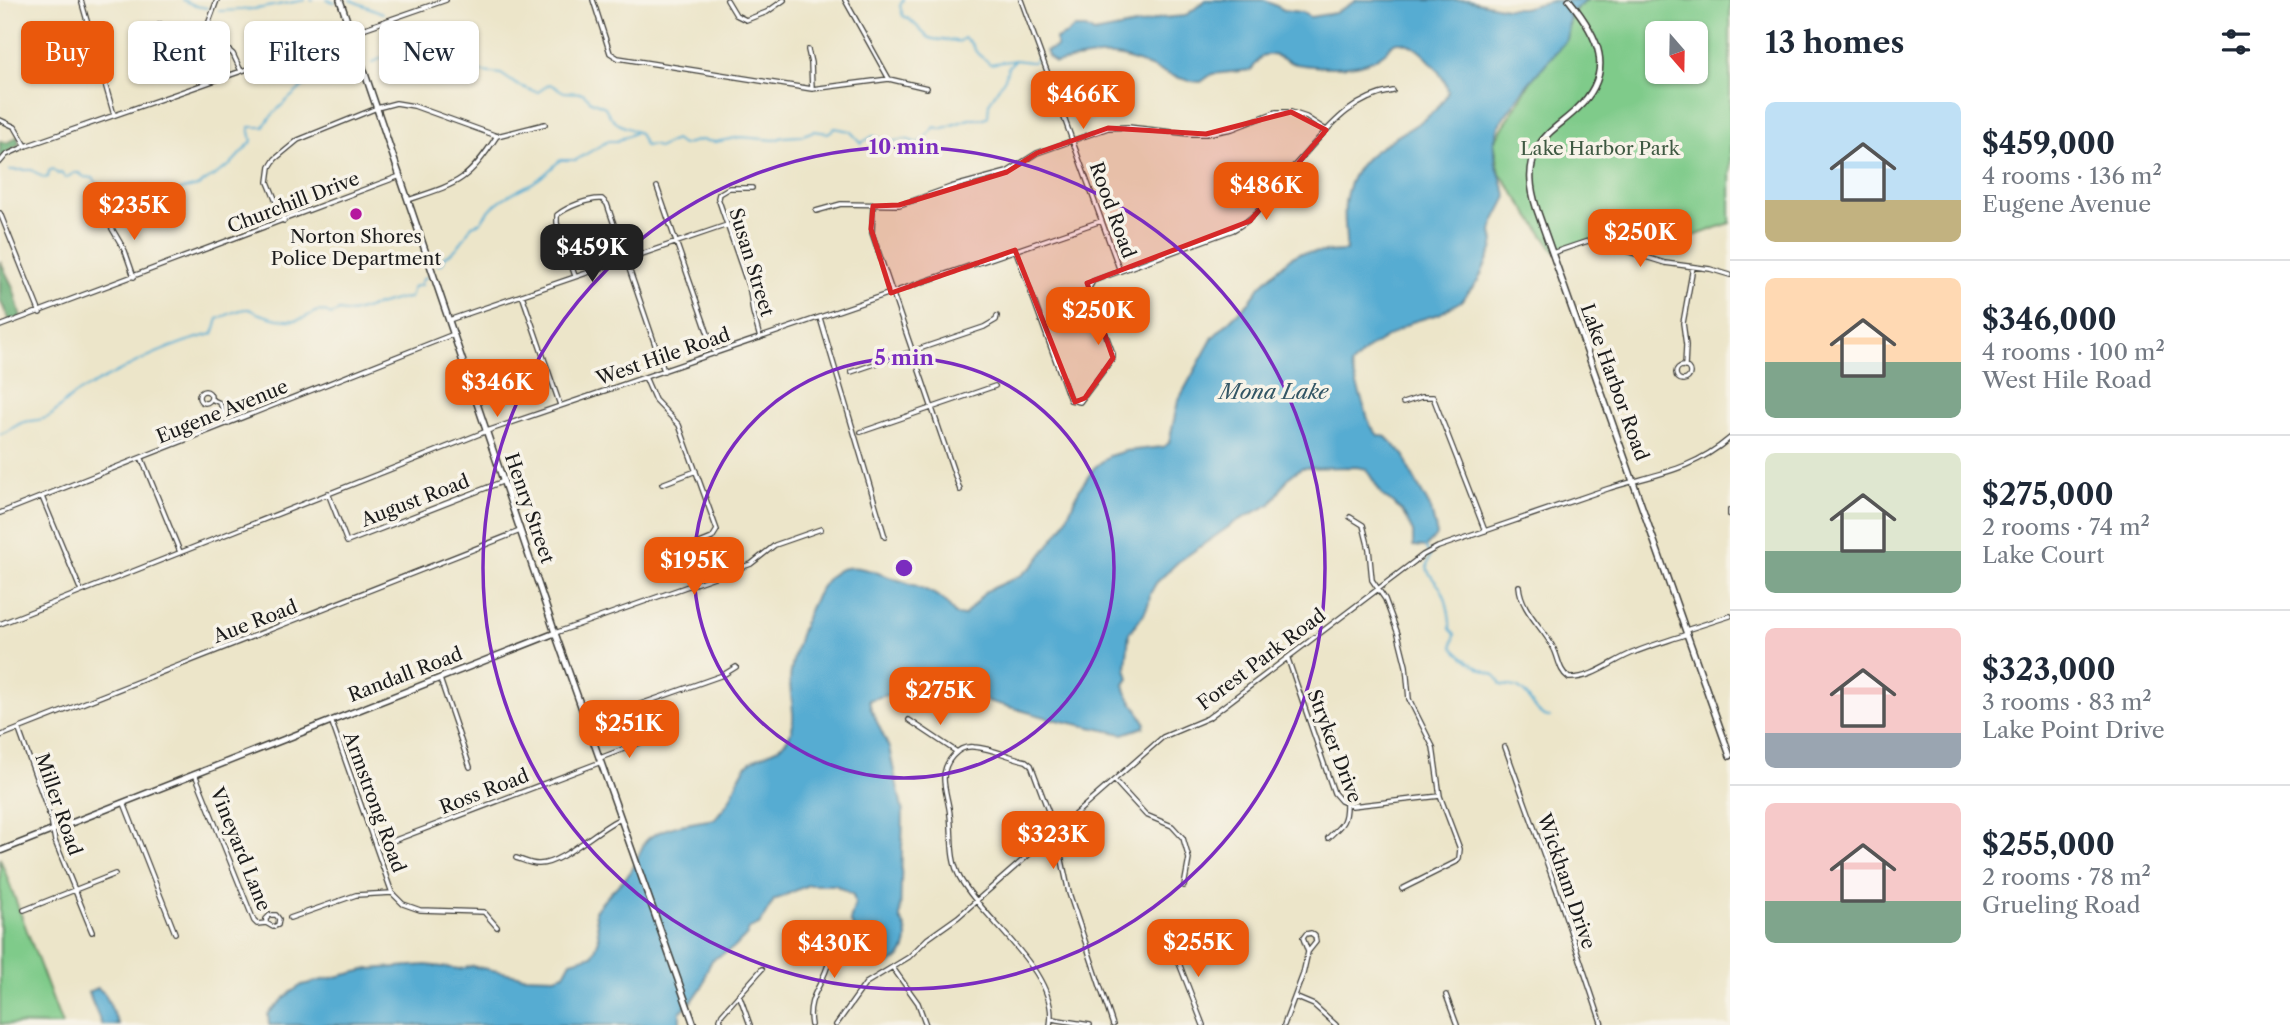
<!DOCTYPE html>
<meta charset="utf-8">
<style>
:root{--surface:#fff;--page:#f6f6f7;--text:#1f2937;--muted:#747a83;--line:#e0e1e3;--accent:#ea580c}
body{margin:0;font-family:"Libre Caslon Text",serif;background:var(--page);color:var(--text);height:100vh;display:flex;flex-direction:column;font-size:26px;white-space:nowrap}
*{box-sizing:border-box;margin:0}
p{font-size:23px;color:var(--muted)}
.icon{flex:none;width:38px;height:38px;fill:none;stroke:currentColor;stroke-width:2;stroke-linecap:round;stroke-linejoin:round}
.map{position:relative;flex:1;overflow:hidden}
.drawer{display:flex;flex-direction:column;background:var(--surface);width:560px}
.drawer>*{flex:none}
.guide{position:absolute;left:21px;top:21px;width:665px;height:63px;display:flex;gap:14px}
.needle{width:46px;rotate:160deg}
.tools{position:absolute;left:1645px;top:21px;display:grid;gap:14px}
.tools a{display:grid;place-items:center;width:63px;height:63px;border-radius:10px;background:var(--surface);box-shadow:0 2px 5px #0004;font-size:35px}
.price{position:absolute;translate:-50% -60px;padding:0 16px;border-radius:14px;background:var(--accent);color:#fff;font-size:23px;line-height:46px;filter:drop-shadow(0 2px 4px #0008)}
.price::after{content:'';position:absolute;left:50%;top:42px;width:21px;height:16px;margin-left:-10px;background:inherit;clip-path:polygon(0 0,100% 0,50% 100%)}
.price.on{background:#222;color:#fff}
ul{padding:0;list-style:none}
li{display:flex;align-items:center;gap:21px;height:175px;padding:0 35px}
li+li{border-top:2px solid var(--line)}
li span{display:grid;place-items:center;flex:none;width:196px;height:140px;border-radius:10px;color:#555}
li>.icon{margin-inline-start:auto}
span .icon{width:84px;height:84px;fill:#fffc;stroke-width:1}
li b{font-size:30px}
h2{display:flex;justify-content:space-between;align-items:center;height:84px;padding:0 35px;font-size:30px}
.tag{padding:0 24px;border-radius:10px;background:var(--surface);box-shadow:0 2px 5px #0004;font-size:24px;line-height:63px}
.tag.on{background:var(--accent);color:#fff}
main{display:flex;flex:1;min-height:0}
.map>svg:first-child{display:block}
</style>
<main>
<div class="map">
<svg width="1730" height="1025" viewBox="0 0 1730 1025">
<rect width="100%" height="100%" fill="#f7f3e8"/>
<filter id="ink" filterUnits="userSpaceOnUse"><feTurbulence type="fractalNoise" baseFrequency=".0143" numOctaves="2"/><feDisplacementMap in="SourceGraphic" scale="14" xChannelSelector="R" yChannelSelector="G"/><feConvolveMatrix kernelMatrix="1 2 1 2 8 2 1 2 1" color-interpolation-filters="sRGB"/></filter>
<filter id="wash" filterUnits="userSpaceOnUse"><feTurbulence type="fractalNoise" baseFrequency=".00686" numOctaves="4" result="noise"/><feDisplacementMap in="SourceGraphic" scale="28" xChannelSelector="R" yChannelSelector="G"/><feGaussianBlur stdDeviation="1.57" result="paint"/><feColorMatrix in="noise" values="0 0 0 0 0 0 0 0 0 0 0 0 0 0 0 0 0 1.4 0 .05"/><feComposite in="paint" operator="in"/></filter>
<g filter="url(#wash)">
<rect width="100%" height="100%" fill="#ece5c9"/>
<!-- green -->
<path fill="#7fcb8a" stroke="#4e7453" stroke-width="2" fill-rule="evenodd" d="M1587,0H1730V223L1639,256L1588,241L1555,252L1500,173L1494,142L1533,78L1567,39L1571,14ZM1657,33H1696V72H1657Z
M0,858L62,1025L0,1024Z"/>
<!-- forest -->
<path fill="#67af76" stroke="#426649" stroke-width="2" d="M18,136L19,144L0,158V141L7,143Z
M0,261L13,287L21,317L10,322L0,300Z"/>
<!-- water -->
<path fill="#56acd2" stroke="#396477" stroke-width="2" d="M1206,0H1265L1284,10L1301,12L1310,17L1335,13L1357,0H1467L1506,8H1522L1552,1L1565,2L1569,0H1587L1570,13L1567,39L1527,85L1500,123L1494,142L1496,163L1507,197L1494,222L1492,232L1494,242L1492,250L1478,281L1461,301L1439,314L1412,322L1387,337L1366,350L1351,366L1370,425L1378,435L1386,437L1405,456L1409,469L1431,509L1437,535L1426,547L1413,546V532L1402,511L1383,496L1366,469L1356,467L1301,468L1289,477L1271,504L1237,521L1178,562L1156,583L1150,594L1149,602L1144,614L1129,633L1126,668L1129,679L1124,684L1126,692L1145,722L1144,727L1123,734L1052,719L984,700L954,699L937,688L910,689L869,700L871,709L889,748L903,813L900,919C915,937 905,964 880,966C877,966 873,965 869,965L865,951L850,921L855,903L853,895L835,885H808L774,900L759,925L749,929L747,935L735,947L712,960L706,972L704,984L693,1000L680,1012V1025H269L268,1014L291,992L302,985L369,969L426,965L460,969L472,966L523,976L555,977L564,974L571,961L593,955L599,939L595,911C605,897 616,887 628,875C635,869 640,849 645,842C658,826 696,822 715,819C719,813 724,808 728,802C735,791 738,774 748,764C759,753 782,753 790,734C797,718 790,698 790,681C791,654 814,579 841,569C853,565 867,569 878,573C898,581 924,586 942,599C947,604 952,610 956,615L964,616L986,591L1020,576L1034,565L1063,526L1079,490L1094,468L1109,456L1125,451L1163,447L1169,443L1178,401L1213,337L1251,300L1260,286L1290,258L1300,253L1346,251C1347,233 1342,214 1346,197C1357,136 1427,137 1448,92C1446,75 1416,40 1397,42C1391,43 1389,49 1385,52C1369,65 1353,66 1334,67C1321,67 1308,66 1296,64C1286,61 1275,53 1265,55C1258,56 1256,65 1251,70L1212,74L1201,82C1174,81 1148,63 1121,57C1100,53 1076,59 1055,63L1048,56L1046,51L1056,47V39L1067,34L1074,28H1086L1094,33L1141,24L1161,18L1185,16Z
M98,988L105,994L119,1025H102L88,992Z"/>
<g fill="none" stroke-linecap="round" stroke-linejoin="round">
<!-- stream -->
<path stroke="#56acd2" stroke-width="2" d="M183,0L196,6L207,8
M311,0H313
M327,0L335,2
M350,0L383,13
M903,0L900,6L903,16C915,20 921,34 930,38C939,42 949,38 959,42L964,38C975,44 971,47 978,54C982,58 986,59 990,64L1015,60L1030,62H1034L1038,56
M219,11C225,11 258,9 262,8L305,0
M386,23L396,37L391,51
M372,63L395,51L404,54L407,59L415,53H421L425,60L436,67L501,74L517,85L533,91L538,92L550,84L564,92L583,93L591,101L605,107C613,125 622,125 639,133L645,146L654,145L658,148L675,140L682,145L700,140L715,142L741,137L775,140L783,137L800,136L814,131L828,133L835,128L850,131L861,143L873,136L890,142L906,139L917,143C925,141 929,132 935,127L941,129L969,119H985L988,116L989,103L1005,78L1008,67L1015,60
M10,170H32L44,178L48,177L49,171L52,169L58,174L61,173L66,178L74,173H79L84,177L93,178C95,179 95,182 97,183C103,187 140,187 147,185L149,194L172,192L198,186L230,165L252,141L249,127H264C269,115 309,78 321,77C325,76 329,78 332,77C339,76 347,73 353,69
M438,265L442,264L444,257C458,251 465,237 472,225L481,222C493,200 512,194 534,182C544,176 552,168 560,160H576L608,141H617L634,133
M0,434C11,431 14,425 24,422C32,420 42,421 50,416C60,409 66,399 79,392C121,370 166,344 213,334L218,319C227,315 239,308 249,309C253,310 256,313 260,314C274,318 280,321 296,320C312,318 314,305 331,315L339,311L351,313L398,299L410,298L413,287L421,285V281L426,277
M1425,546L1430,556C1429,557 1427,566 1427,567C1428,574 1435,581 1439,586C1446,593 1451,620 1450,629L1455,634C1455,637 1452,643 1453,646C1453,650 1475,666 1479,668C1490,674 1495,671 1501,685C1506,686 1514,686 1518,688C1532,695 1534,717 1550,717"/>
</g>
</g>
<g filter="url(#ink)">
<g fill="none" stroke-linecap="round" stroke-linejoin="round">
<!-- street casing -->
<g stroke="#3b3a36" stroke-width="6">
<path id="street" d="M81,0L114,115
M593,0L610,53L618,58L812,89L889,79L927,88
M727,0L736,15L746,20L767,12L784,0
M845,0L889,79
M1021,0L1120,271
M160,24L225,47L233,54L241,71
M203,38L217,0
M808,50L811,63L812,89
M0,120L15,127L26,146
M0,162L6,155L26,146L446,0
M657,187L715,354
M752,188H729L719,194L718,198L750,291L753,312L760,338
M408,200C459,183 467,182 497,136
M873,206L872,233L960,490
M816,211L841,204L899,205L912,201L951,187L1007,172L1037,153L1108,128L1128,127L1190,134H1206L1232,129L1276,112H1291L1306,117L1326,130
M0,213L40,313
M107,220L125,251L134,277
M284,221L268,182L270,167L275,159L298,140L377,108L396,103L414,106L497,136L545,124
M1016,251L1070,400L1080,402L1113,358V354L1091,294L1089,288L1093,281L1233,230C1257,217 1262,205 1278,184C1288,172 1300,160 1310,148C1334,121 1355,97 1393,91
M1552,253L1588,241L1597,242L1665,263L1710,269L1730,275
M575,276L557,223V215C567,207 589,198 602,199L607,204L664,371
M522,295L560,405
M820,318L885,537
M449,320L727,225
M0,326L400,176
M1676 373a7 7 0 1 1 14 0a7 7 0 1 1-14 0Z
M1685,367L1686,345L1683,323L1693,267
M851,372L984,327L996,320L997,316
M645,377L655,400L679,425L717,530L712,538L697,544
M199 397a6 6 0 1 1 12 0a6 6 0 1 1-12 0Z
M211,399L220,403L228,424
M1403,403L1421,397H1433L1485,531
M861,432L995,386
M142,459L180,552
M662,484L696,471
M328,493L347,542L504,481
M42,497L81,591
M1730,510V515
M0,513L454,334
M1350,517L1363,525L1369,549L1372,580L1385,599L1398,634L1406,666L1409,699L1433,747L1440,796L1460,849L1459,858L1456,862L1402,889
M1519,586C1521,611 1543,627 1554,649C1559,659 1559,671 1569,678C1593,679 1613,660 1635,652C1652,645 1670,640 1687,634
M0,624L487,431L1101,221
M1686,630L1730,616
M555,633L751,564L775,545L821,529
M1288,659L1334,793L1341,801L1352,806L1440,796
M440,679L470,767
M331,720L392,893
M909,720L957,752
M587,723L723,675L736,667
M19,730L51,819L55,841L92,932
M0,736L520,531
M1505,747L1557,891L1602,1025
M600,758L650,739
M195,774L254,921L257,924L266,923L273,927L278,925L279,919L276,915H270L266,919V923
M1114,780L1146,815L1172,826L1183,838L1189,859L1184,886
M124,803L175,933
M1328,838C1341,825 1346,824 1346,804
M377,847L601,762
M516,858C523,860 530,864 538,864C561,865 598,828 621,818
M24,910L115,874
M290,918L356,895L392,893L403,904L420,910L484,912L497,927
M1177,958L1203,1025
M893,968L918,1003L926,1025
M739,994L750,1025
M1446,995L1457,1025
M1295,997L1314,1005L1336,1025
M1052,1019L1090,1025
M722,1025L720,1019L722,1014L762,969
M811,1025C806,995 823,987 829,961C830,954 826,946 824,939
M836,1025L866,983L909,957L927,939L958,917L1163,737L1208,718L1423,555L1438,547C1494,528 1550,508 1607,489C1654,474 1690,472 1730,438
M1050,1025C1060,973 983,920 960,878C949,857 953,837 950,815C949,803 944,790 944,778C944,763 957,745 974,747C991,748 1009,757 1026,761L1031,765L1056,832L1069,893L1113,1025
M1284,1025L1303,974L1308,952L1316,942L1315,936L1311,933L1306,934L1303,938L1308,952"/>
</g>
<!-- secondary casing -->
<g stroke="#3b3a36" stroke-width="8">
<path id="secondary" d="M340,0L555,633L694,1025
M1569,0C1598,36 1617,71 1577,109C1564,122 1547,131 1538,147C1527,168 1530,188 1537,210L1730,756
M0,851L555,633"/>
</g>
<!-- street -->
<use href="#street" stroke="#fff" stroke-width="3.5"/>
<!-- secondary -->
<use href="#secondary" stroke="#fff" stroke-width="5"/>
</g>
</g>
<!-- marked area -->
<path fill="#d62828" fill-opacity="0.2" stroke="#d62828" stroke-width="5" stroke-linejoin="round" d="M1291,112L1326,130L1250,221L1087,283L1113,358L1085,398L1075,402L1015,250L891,293L871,229L873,206L899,205L1007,172L1037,153L1108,128L1206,134Z"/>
<!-- distance rings -->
<g fill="none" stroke="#7b2cbf" stroke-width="3.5">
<circle cx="904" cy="568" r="210"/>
<circle cx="904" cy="568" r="421"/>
</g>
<!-- markers -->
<circle fill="#b5179e" stroke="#f7f3e8" stroke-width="2.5" cx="356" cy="214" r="7"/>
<g text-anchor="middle" stroke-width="7" stroke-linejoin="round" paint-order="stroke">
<!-- park labels -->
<g font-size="19" fill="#3f5942" stroke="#f7f3e8">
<text x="1600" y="155">Lake Harbor Park</text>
</g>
<!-- street labels -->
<g font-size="19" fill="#1c1c1c" stroke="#f7f3e8">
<text transform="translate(293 202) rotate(-21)" y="7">Churchill Drive</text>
<text transform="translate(1113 210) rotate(70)" y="7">Rood Road</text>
<text transform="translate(752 262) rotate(73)" y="7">Susan Street</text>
<text transform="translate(663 356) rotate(-19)" y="7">West Hile Road</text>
<text transform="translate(1615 382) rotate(70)" y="7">Lake Harbor Road</text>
<text transform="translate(222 411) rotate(-22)" y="7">Eugene Avenue</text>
<text transform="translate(415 500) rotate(-21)" y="7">August Road</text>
<text transform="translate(530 508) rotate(71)" y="7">Henry Street</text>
<text transform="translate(255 621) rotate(-21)" y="7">Aue Road</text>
<text transform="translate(1261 659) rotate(-37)" y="7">Forest Park Road</text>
<text transform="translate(405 674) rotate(-21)" y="7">Randall Road</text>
<text transform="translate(1335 746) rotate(69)" y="7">Stryker Drive</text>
<text transform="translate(484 791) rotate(-21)" y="7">Ross Road</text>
<text transform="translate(375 802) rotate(70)" y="7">Armstrong Road</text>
<text transform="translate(59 804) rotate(71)" y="7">Miller Road</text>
<text transform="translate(241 849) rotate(68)" y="7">Vineyard Lane</text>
<text transform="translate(1567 881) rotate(71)" y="7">Wickham Drive</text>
</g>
<!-- poi labels -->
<g font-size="19" fill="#1c1c1c" stroke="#f7f3e8">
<text x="356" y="243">Norton Shores<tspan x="356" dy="22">Police Department</tspan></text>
</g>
<!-- water labels -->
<g font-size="21" font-style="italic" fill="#335665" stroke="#f7f3e8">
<text x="1274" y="399">Mona Lake</text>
</g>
</g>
<circle cx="904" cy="568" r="10" fill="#7b2cbf" stroke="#f7f3e8" stroke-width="3.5"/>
<g font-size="21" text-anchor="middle" font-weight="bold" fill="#7b2cbf" stroke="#f7f3e8" stroke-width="7" stroke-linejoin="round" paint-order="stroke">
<text x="904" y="154">10 min</text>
<text x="904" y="365">5 min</text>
</g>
</svg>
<div class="tools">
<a><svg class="needle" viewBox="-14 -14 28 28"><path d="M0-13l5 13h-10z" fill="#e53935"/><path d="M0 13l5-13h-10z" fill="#747a83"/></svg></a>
</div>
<b class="price" style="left:1083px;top:131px">$466K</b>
<b class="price" style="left:1266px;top:222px">$486K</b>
<b class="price" style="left:134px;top:242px">$235K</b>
<b class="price" style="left:1640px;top:269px">$250K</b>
<b class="price on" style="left:592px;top:284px">$459K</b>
<b class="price" style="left:1098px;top:347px">$250K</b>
<b class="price" style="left:497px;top:419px">$346K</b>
<b class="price" style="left:694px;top:597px">$195K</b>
<b class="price" style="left:940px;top:727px">$275K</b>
<b class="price" style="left:629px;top:760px">$251K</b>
<b class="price" style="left:1053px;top:871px">$323K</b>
<b class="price" style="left:1198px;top:979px">$255K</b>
<b class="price" style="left:834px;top:980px">$430K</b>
<div class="guide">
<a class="tag on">Buy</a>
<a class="tag">Rent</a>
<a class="tag">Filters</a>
<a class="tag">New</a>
</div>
</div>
<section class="drawer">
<h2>13 homes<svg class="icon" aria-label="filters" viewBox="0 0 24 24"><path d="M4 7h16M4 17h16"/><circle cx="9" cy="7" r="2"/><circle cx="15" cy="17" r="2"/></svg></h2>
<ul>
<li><span style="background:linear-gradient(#bfe0f5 70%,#c2b280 0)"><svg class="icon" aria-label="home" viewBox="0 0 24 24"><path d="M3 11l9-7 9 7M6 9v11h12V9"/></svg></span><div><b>$459,000</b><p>4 rooms · 136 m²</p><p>Eugene Avenue</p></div></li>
<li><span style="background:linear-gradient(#ffd9b3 60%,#7fa58c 0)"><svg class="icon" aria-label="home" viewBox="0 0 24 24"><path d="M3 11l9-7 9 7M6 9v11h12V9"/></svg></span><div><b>$346,000</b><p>4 rooms · 100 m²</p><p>West Hile Road</p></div></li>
<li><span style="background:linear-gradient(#dfe7d0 70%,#7fa58c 0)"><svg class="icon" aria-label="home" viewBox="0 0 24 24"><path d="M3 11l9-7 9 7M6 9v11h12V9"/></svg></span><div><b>$275,000</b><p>2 rooms · 74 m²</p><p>Lake Court</p></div></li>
<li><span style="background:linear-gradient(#f6c9c9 75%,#9aa5b1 0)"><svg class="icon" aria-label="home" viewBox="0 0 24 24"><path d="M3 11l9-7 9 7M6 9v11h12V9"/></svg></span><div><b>$323,000</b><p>3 rooms · 83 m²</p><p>Lake Point Drive</p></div></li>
<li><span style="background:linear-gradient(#f6c9c9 70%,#7fa58c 0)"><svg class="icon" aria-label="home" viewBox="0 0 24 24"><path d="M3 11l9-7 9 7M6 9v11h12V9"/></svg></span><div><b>$255,000</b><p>2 rooms · 78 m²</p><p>Grueling Road</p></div></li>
</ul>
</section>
</main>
